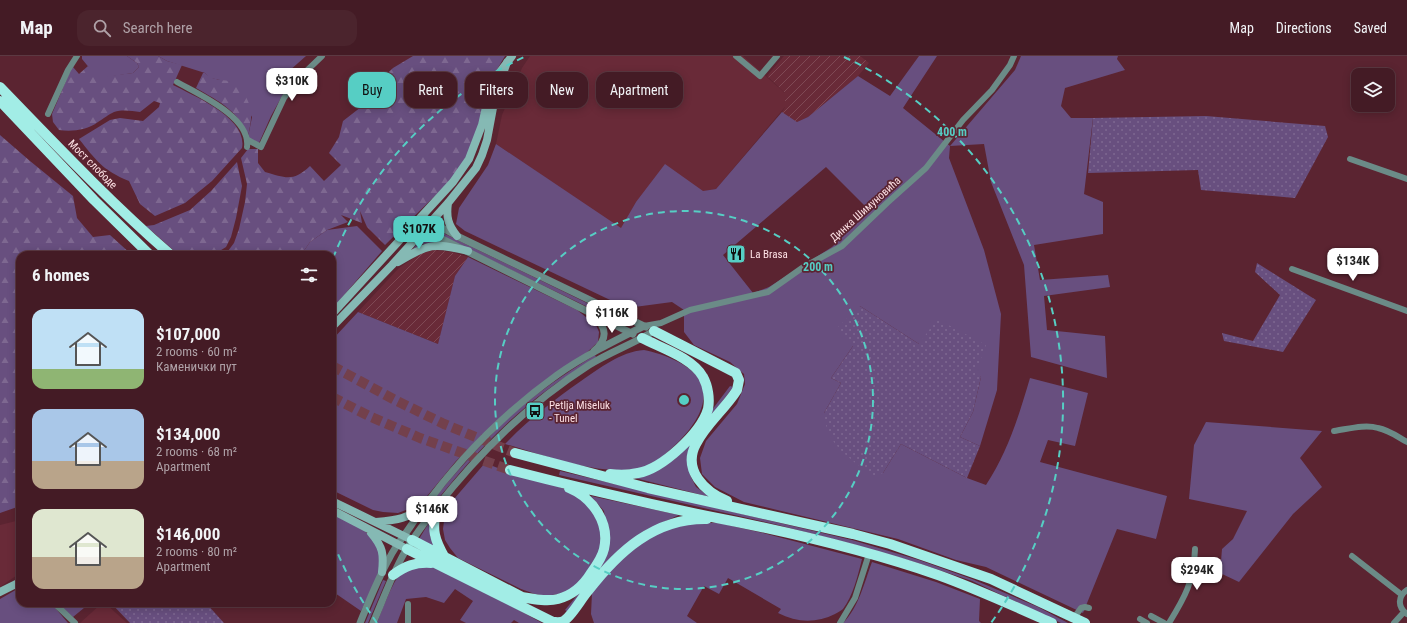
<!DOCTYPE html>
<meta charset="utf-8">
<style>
:root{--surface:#441b25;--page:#4b242d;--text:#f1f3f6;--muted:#afa1a7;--line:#5c3942;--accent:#56cec4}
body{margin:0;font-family:"Roboto Condensed",sans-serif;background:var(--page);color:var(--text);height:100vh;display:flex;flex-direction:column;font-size:15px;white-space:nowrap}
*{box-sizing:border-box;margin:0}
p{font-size:13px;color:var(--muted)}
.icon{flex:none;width:22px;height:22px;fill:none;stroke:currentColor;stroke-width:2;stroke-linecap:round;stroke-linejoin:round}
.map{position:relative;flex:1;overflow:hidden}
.sheet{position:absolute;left:16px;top:195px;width:320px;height:356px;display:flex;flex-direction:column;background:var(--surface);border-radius:12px;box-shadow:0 2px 10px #0003,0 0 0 1px var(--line)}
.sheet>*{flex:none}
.banner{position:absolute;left:348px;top:16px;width:380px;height:36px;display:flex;gap:8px}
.buttons{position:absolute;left:1351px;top:12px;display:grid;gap:8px}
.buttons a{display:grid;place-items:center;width:44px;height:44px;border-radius:8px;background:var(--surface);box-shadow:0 2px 10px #0003,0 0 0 1px var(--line);font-size:20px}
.price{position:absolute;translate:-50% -34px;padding:0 9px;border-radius:8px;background:#fff;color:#222;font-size:13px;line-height:26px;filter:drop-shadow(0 1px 2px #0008)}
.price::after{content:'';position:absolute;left:50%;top:24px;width:12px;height:9px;margin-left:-6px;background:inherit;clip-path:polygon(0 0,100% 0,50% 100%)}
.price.active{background:var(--accent);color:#111}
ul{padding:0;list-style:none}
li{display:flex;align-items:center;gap:12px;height:100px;padding:0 16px}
li span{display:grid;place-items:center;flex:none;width:112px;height:80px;border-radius:12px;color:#555}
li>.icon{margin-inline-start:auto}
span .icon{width:48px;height:48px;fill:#fffc;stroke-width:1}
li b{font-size:17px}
h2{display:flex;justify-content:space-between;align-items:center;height:48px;padding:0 16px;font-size:17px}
.pill{padding:0 14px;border-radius:12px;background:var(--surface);box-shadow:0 2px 10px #0003,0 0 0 1px var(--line);font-size:14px;line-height:36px}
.pill.active{background:var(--accent);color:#111}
header{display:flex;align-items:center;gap:24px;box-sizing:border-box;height:56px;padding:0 20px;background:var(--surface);border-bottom:1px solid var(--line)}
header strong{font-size:19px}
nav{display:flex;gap:22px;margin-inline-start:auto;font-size:14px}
.search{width:280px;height:36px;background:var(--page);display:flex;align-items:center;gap:10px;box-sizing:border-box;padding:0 14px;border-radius:12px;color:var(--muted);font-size:15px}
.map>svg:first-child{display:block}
</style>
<header>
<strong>Map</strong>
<div class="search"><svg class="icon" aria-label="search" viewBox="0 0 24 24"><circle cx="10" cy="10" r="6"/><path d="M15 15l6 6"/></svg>Search here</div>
<nav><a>Map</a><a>Directions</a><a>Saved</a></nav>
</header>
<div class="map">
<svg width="1407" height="567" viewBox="0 0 1407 567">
<defs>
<pattern id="industrial-furrows" width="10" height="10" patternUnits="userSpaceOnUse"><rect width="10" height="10" fill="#692a38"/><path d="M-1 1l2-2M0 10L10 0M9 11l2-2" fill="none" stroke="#7f4955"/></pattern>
<pattern id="forest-firs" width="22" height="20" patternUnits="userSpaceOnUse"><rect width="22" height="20" fill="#684f7f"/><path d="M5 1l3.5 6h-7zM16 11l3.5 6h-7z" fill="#7e6891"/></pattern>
<pattern id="garden-dots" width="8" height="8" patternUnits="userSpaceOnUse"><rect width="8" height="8" fill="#684f7f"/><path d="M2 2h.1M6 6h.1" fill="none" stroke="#7e6891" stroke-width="1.8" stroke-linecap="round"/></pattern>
</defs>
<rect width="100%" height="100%" fill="#5b2431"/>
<!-- built -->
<path fill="#692a38" d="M530,0H743L785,37V51L716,133L636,146L621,173L496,88L502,59L522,12Z
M20,464V517L0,531V469Z
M102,547H105L127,567H80Z"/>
<!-- industrial -->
<path fill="url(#industrial-furrows)" d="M784,0H860L869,7L858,20L808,61L797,66L782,56L785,51V37L767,20Z
M433,194L451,196L468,201L455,220L438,288L358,256L399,212L420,198Z"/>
<!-- green -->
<path fill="#684f7f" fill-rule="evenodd" d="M82,0H127L137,7L139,11L133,17L100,22L91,14L82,3Z
M158,0H306L280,23L287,31L271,60L259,87L250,84L248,81L252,61L230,26L210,22L205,17L167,5Z
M919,0H937L903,52L950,90L1015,14L1021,0H1118L1117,3L1125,14L1065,32L1061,50L1071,62H1093L1084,138L1103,146V178L1034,189L1040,224L1108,219L1110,231L1044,240L1047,274L1105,280L1107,322L1031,301L1024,209L991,126L984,88L950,90L949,102L984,194L1001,258L997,334L980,390L960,381L973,356L981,321L919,288L860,250L853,290L831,322L841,327L824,357L883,417L901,388L967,422L986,429C1008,396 1019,359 1030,322L1088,337L1075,390L1048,384L1040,406L1167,440L1156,483L1117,473L1083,557L986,511L956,504L898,483L744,446L715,431L702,418L700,402L706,385L737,348L745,328L744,318L730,306L694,289L684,276V254L672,246L627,252L465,175L456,168L459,152L488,109L496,88L621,172L636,146L665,108L703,135L716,133L782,56L797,66L808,61L858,20L890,40ZM826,111L870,155L832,191L769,231L753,237L723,199Z
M357,170L382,195L332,253V199H301L310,186L327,174Z
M441,176L626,266L625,269L439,179Z
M424,179L445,187L423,188L413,193Z
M468,201L577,254L596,269L599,276L598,286L582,301L491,371L456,405L423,445L414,451L398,457L383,456L373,454L332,434V284L358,256L438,288L455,220Z
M644,294C663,298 695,309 702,329C711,356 681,385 663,400C659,403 655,407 651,409C647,411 643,412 639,412C599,421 544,399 505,388C528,364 554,344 581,325C600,312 620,296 644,294Z
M595,299L596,301C578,313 560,324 543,337C501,369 466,408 433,449L431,447C453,419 477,393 502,368C530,341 563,319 595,299Z
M730,330L733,331L692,386L690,419L696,431L710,441L631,421L660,412L675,403Z
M1206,366L1322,375L1300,402L1322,431L1293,458L1239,526L1220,517L1222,493L1233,483L1247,455L1189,443L1194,389Z
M485,407L513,418L549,427L572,436L589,449L600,468L601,493L587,518L569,536L547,540L535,538L521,533L458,502L450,492L445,484L443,473L444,465L448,450Z
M560,415L852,484L919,504L972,523L1038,551L1068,567H1061L972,525L918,507L852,488L778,469L559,419Z
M591,440L679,459L644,475L623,491L568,556L565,554L602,509L606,471L604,455Z
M332,457L362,472L379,490L380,516L361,555L332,535Z
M430,465V480L436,493L419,483Z
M705,467H719L763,477L862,503C858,519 853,540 843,553C841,555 838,556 835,558C817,567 797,567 778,557L781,553L728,522L719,538L704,530L687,560L697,567H594L591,558L592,537L619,504L647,483L669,472L686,468Z
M872,506L936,526L980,543L979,565L981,567H843C859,551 864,527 872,506Z
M422,510L443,512L542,567H519L514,564L511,567H466L460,564L473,545L455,533L444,547L426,541L406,543L397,567H377C381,557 392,527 399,520C405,515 415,511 422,510Z
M383,524L386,525L368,567H365Z
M19,532L20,534V547H51L68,567H0V543Z
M57,547H90L73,561Z"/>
<!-- forest -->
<path fill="url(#forest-firs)" d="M127,0H158L167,5L182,9L173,29C194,40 248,62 242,92L212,125L185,147L155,160L140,148L129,125C102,114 96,104 79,83L110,64L120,62L143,65L159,51L160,47L154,45L140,56C132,55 123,53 114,56C109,58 103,63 98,66C87,74 72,76 59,74L53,66L52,58L71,13L73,11L79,18L88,10L100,21L133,17L139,11L137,7Z
M413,0H505L493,20L475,86L454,121L385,189L367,171L360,155L362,167L341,159L348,166L327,174L310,186L301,199H222L228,195L234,187L239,173L245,146L247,128L241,102L248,93H258V107L265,116C286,122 293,126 310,110L324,125L341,109L329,97L339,81L343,65L361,51L367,37L393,12Z
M203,17H205C214,26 221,22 231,26C238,29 242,35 246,41C254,56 251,65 248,81C238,54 220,46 196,32Z
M0,79L30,105L73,140L77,162L93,181L110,179L132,199H20V450L0,457Z
M237,106L242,130L236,162L231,181L226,191L213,199H179L146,170L154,169L190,154L211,135Z"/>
<!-- garden -->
<path fill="url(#garden-dots)" d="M1206,60L1325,70L1328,81L1295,142L1201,134L1198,114L1088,117L1093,62Z
M1257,207L1316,244L1283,296L1224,285L1222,277L1253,285L1280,239L1255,216Z
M860,250L919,288L937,263L986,289L976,316L981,321L973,356L960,381L980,390L967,422L901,388L883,417L877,419H871C849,401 826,389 824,357L841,327L831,322L853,290L836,273Z
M111,547H206L224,567H130Z"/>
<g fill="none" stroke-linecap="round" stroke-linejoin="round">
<!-- trunk-tunnel -->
<path stroke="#73404c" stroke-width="10" stroke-dasharray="10 5" stroke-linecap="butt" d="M332,310L395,344L444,368L515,397
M332,341L369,360L420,382L510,414"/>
<!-- minor -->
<path stroke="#6b8b87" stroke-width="6" d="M736,0L760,20L777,0
M177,26C198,38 251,61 247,91
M48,58L68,14L77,0
M248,84L261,91L284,42L297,24L322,0
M1350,103L1407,123
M1292,213L1407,255
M644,270L661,267L690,254L768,236L802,212L842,190L887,147L926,112L963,64L992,34L1010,9L1014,0
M1334,375C1348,373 1365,368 1378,372C1389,374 1398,381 1407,386
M1352,500L1402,539
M1407,534C1398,540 1397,551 1407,558
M54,547L75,567
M408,548V567
M1151,560L1164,567
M1074,562L1081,552L1085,551L1089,552
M1140,563L1147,567
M840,567L855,542L869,498
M1169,567C1185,541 1194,525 1195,493
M1394,567L1404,556"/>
<!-- tertiary -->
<path stroke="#6b8b87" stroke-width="7" d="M423,160L431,166L457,180L646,271
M416,167L432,178L633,278
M594,295C608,283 607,272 594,260
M360,567C369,545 378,522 390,501C396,489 405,479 412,468C451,411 500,360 557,319C582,301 616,284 644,270
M373,567C382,546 390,524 401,503C410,485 423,469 435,453C480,396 528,348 589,309C610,296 633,288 654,275"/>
<!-- secondary -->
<path stroke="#85b9b4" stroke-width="8" d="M448,147C446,161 448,169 457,180
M398,206C429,188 433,186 468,195
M332,258L453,126L469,103L482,69L490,33L497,20L512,0
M332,271L392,209L448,147L476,112L482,99L487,84L495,41L507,6
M332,445L412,484
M332,454L407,493
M376,466C398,464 407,463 425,449
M371,477C383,491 384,498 382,516
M0,536L20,526"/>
<!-- trunk -->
<path stroke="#a2ede6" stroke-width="10" d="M0,31C56,89 111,147 171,199
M0,45L94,144L150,199
M654,275L736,317L739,324L737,334C725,353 706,368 696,388C682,414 705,436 727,445
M515,397L648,432L853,478L890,488L991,523L1085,567
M510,414C576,431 641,446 707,460C785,475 863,493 938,519C977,533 1014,550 1052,567
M610,418C619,419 629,419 638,417C662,413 701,377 708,353C710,343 708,330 703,321C693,302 661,292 642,282
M436,453C432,474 434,483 445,502
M412,484L522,541C533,543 547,546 558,543C573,539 583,530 591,517C596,510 602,502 604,493C610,467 593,442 569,432
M407,493L553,566C557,566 562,567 565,564C573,558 581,543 588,535C618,496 654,462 707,463
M393,519C405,510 415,506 431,507"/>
</g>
<!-- distance rings -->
<g fill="none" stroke="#56cec4" stroke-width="2" stroke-dasharray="7 5">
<circle cx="684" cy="344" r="189"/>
<path d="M377 567A379 379 0 0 1 333 486M333 202A379 379 0 0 1 524 1M844 1A379 379 0 0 1 991 567"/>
</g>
<!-- icons -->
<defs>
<g id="restaurant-square" transform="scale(1)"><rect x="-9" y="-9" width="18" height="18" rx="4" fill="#56cec4" stroke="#5b2431"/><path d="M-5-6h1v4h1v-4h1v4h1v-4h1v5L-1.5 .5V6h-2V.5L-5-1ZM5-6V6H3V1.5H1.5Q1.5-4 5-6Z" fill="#111"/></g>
<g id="bus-square" transform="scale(1)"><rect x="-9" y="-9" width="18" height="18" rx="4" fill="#56cec4" stroke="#5b2431"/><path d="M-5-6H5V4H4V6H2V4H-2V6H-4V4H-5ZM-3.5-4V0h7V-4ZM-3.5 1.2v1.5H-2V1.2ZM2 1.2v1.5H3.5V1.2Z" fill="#111"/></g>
</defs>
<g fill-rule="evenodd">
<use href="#restaurant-square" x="736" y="198"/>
<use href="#bus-square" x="535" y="355"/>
</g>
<g text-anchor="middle" stroke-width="3.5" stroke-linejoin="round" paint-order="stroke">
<!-- street labels -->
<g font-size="11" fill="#fde0e4" stroke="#5b2431">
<text transform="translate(93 108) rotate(45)" y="4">Мост слободе</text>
<text transform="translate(865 153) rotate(-42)" y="4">Динка Шимуновића</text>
</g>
<!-- poi labels -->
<g font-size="11" fill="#fde0e4" stroke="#5b2431" text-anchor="start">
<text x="750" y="202">La Brasa</text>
<text x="549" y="353">Petlja Mišeluk<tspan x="549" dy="13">- Tunel</tspan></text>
</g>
</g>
<circle cx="684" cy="344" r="6" fill="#56cec4" stroke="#5b2431" stroke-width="2"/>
<g font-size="12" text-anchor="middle" font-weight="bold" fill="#56cec4" stroke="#5b2431" stroke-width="3.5" stroke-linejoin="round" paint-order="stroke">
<text x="952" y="80">400 m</text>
<text x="818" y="215">200 m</text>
</g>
</svg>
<div class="buttons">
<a><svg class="icon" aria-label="layers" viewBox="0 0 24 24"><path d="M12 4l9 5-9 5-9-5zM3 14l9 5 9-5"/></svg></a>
</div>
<b class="price" style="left:292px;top:46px">$310K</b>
<b class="price active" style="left:419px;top:194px">$107K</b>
<b class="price" style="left:1353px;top:226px">$134K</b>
<b class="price" style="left:612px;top:278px">$116K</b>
<b class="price" style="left:432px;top:474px">$146K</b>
<b class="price" style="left:1197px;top:535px">$294K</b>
<div class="banner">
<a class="pill active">Buy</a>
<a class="pill">Rent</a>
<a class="pill">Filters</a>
<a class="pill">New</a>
<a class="pill">Apartment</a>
</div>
<section class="sheet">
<h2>6 homes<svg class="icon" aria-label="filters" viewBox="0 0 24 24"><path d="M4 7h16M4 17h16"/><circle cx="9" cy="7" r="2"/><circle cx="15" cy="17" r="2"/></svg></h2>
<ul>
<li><span style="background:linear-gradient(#bfe0f5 75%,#8fb573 0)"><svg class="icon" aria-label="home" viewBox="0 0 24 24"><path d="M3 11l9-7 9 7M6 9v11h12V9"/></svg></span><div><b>$107,000</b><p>2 rooms · 60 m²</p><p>Каменички пут</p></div></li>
<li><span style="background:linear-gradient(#a9c7e8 65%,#b9a48a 0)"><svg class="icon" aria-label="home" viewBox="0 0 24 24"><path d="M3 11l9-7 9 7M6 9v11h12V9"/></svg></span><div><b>$134,000</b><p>2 rooms · 68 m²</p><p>Apartment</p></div></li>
<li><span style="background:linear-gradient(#dfe7d0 60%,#b9a48a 0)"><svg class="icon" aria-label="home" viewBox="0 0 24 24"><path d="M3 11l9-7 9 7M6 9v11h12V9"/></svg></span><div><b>$146,000</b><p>2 rooms · 80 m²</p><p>Apartment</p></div></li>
</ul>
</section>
</div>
